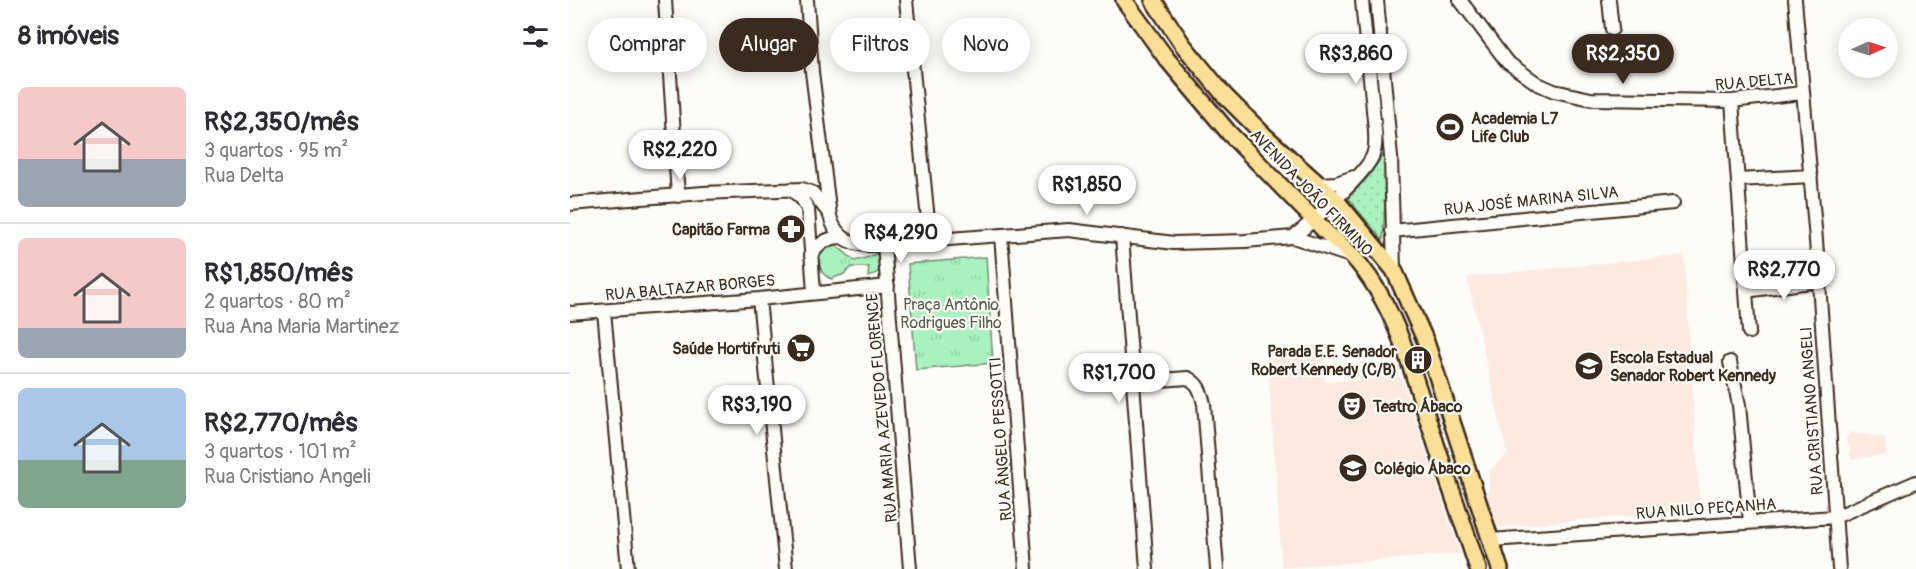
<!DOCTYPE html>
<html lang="pt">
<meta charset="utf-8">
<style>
:root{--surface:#fff;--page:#f2f2f3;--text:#2b2b33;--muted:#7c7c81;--line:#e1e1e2;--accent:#3b2a1e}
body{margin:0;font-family:Pangolin,sans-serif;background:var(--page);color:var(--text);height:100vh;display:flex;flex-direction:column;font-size:22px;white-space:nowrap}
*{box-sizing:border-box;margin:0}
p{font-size:20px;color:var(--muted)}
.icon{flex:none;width:33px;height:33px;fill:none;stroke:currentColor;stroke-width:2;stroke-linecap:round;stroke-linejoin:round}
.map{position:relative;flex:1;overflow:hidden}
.details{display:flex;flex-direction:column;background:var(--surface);width:570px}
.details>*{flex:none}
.hud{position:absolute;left:18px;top:18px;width:570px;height:54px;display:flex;gap:12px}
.needle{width:39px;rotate:87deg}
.tools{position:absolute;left:1268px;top:18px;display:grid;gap:12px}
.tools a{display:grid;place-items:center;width:60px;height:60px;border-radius:50%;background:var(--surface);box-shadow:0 3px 15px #0003;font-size:30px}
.price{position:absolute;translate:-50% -51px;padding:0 14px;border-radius:21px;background:#fff;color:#222;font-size:20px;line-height:39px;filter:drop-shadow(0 2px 3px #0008)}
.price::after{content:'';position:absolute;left:50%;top:36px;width:18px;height:14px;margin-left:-9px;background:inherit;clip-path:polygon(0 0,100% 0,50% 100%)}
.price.on{background:var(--accent);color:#fff}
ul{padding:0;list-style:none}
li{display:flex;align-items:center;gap:18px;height:150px;padding:0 18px}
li+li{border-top:2px solid var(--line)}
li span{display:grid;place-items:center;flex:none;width:168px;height:120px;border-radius:9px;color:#555}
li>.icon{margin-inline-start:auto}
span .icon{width:72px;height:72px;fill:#fffc;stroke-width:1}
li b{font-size:26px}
h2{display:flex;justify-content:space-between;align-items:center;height:72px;padding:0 18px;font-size:26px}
.chip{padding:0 21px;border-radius:27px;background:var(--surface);box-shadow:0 3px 15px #0003;font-size:21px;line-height:54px}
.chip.on{background:var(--accent);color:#fff}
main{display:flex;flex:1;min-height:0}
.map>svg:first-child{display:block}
</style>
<main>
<section class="details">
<h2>8 imóveis<svg class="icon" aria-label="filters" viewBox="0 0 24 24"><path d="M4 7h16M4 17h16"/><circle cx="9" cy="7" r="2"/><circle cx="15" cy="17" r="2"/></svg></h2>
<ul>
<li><span style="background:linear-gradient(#f6c9c9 60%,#9aa5b1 0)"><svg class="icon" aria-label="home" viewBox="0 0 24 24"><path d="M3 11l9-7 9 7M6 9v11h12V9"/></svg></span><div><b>R$2,350/mês</b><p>3 quartos · 95 m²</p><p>Rua Delta</p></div></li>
<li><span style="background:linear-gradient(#f6c9c9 75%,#9aa5b1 0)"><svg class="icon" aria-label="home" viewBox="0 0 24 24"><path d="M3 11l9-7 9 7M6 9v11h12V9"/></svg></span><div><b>R$1,850/mês</b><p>2 quartos · 80 m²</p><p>Rua Ana Maria Martinez</p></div></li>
<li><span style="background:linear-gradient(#a9c7e8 60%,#7fa58c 0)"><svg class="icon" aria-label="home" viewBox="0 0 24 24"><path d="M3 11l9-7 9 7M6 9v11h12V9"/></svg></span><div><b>R$2,770/mês</b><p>3 quartos · 101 m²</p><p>Rua Cristiano Angeli</p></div></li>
</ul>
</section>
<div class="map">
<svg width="1346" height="569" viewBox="0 0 1346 569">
<defs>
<pattern id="grass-dots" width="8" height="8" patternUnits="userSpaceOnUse" patternTransform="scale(1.5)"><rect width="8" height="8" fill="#a9f2c0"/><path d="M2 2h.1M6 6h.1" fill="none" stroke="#92d0a5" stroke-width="1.8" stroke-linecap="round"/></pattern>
<pattern id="park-tufts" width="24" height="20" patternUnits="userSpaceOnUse" patternTransform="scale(1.5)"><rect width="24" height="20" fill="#a9f2c0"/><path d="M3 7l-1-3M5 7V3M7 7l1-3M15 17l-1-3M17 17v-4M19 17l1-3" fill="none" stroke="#92d0a5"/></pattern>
</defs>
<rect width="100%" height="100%" fill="#fdfcf7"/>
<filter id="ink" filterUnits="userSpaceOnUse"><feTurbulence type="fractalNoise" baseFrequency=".0167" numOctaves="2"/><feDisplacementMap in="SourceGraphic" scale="12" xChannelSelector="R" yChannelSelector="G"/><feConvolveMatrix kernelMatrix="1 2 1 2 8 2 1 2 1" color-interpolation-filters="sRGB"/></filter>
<g filter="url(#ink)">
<!-- built -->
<path fill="#fceae1" d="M1114,255L1130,510L942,526L931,527L922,522L915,505L919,490V471L937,454L897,277Z
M751,344L755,382L831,377L890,554L712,568L697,349Z
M1281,432L1315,438L1316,455L1280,460V447L1276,442V437Z"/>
<!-- grass -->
<path fill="url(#grass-dots)" stroke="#728e6f" stroke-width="1.5" d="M815,152V200L813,241L778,198L798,177Z"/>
<!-- park -->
<path fill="url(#park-tufts)" stroke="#728e6f" stroke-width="1.5" d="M259,244L268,247L285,261L299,257L307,253L310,268L308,272L298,277L299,267H282L274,274L261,279C245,272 247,253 259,244Z
M416,257L423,363L346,370L338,264Z"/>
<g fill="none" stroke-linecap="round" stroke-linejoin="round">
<!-- minor casing -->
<g stroke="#3b2a1e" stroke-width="16">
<path id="minor" d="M95,0L108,196
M237,0L242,72L260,216C265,237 280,245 300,245L499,230L604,243L675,241L723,237L780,256
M336,0L360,240
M807,0L821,157L824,270
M890,0L937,62L968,84L984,91L1021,99L1162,101L1232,93
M1039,0L1042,29
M1225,0L1246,240L1269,569
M1162,101L1179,332
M1168,180L1241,176
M749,184L766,183L784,177
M221,189L232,199L238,209L244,292
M0,204L133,193L232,189L243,193L258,212
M822,231L1103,203
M431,235L456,569
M552,236L577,569
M723,237C741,223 796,174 803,155C808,142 804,124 803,110C800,73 795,37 792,0
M314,244L340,569
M241,256C249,243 257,238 271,237
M1176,291L1248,281
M189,299L216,569
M34,311L58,569
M0,313L189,299L318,286
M1160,362L1169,405L1180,522
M563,382L618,378C629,384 631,392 634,404L647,569
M920,540L1265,517L1346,482"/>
</g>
<!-- major casing -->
<g stroke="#3b2a1e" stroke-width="20">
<path id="major" d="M554,0L596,58L659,133L758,234C822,281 840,367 864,438C878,482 894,525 908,569
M583,0L613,45L655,96L695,136L765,199L824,270L856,342L930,569"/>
</g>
<!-- minor -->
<use href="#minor" stroke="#fdfcf7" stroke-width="12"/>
<!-- major -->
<use href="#major" stroke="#fbdf96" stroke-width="15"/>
</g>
</g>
<!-- icons -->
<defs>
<g id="stadium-disc" transform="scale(1.5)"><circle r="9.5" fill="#3b2a1e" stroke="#fdfcf7"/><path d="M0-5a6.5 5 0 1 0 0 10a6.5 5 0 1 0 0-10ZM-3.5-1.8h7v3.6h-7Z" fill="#fff"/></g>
<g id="pharmacy-disc" transform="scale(1.5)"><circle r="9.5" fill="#3b2a1e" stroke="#fdfcf7"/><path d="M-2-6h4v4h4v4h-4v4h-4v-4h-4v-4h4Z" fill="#fff"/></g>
<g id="supermarket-disc" transform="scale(1.5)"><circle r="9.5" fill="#3b2a1e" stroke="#fdfcf7"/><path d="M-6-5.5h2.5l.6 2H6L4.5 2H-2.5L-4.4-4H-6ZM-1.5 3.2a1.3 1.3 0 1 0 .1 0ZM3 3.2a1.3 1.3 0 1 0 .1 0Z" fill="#fff"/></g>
<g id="building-disc" transform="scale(1.5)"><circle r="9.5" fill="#3b2a1e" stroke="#fdfcf7"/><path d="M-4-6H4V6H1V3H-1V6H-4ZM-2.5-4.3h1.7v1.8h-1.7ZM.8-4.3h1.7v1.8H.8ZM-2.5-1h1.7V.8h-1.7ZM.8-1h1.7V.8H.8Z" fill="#fff"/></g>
<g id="school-disc" transform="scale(1.5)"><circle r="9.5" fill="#3b2a1e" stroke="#fdfcf7"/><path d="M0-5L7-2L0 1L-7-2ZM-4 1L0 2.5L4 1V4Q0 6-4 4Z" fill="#fff"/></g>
<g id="theatre-disc" transform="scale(1.5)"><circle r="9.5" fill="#3b2a1e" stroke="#fdfcf7"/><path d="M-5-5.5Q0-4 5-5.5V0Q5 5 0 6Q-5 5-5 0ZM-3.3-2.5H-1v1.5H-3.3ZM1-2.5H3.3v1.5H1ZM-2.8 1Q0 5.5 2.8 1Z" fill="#fff"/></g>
</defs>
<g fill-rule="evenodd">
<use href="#stadium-disc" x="880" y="127"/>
<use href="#pharmacy-disc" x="221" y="229"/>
<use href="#supermarket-disc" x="231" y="348"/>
<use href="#building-disc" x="848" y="360"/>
<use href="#school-disc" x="1019" y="366"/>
<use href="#theatre-disc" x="782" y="406"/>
<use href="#school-disc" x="783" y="468"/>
</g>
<g text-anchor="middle" stroke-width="4.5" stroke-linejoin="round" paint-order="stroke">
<!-- street labels -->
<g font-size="16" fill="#3b2a1e" stroke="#fdfcf7">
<text transform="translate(1184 81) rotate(-5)" y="6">RUA DELTA</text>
<text transform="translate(742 192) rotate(46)" y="6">AVENIDA JOÃO FIRMINO</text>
<text transform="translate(961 200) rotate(-6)" y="6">RUA JOSÉ MARINA SILVA</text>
<text transform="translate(120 287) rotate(-5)" y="6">RUA BALTAZAR BORGES</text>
<text transform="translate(311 408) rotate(-95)" y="6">RUA MARIA AZEVEDO FLORENCE</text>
<text transform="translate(1241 411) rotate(-94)" y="6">RUA CRISTIANO ANGELI</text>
<text transform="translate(430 439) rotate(-94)" y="6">RUA ÂNGELO PESSOTTI</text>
<text transform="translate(1136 508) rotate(-4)" y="6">RUA NILO PEÇANHA</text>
</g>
<!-- poi labels -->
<g font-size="16" font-weight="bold" fill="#3b2a1e" stroke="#fdfcf7" text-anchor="start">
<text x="901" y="124">Academia L7<tspan x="901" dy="18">Life Club</tspan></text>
<text x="200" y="235" text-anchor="end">Capitão Farma</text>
<text x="210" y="354" text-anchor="end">Saúde Hortifruti</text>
<text x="827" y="357" text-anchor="end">Parada E.E. Senador<tspan x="827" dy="18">Robert Kennedy (C/B)</tspan></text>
<text x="1040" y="363">Escola Estadual<tspan x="1040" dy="18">Senador Robert Kennedy</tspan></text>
<text x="803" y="412">Teatro Ábaco</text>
<text x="804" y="474">Colégio Ábaco</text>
</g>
<!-- park labels -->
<g font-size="16" fill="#565c46" stroke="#fdfcf7">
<text x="381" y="310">Praça Antônio<tspan x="381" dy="18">Rodrigues Filho</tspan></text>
</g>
</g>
</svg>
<div class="tools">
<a><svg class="needle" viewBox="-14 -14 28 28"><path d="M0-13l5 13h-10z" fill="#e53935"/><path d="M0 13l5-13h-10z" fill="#7c7c81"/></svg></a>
</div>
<b class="price" style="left:786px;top:85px">R$3,860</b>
<b class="price on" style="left:1053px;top:85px">R$2,350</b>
<b class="price" style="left:110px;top:181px">R$2,220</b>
<b class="price" style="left:517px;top:216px">R$1,850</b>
<b class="price" style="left:331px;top:264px">R$4,290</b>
<b class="price" style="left:1214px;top:301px">R$2,770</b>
<b class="price" style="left:549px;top:404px">R$1,700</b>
<b class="price" style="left:187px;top:436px">R$3,190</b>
<div class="hud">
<a class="chip">Comprar</a>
<a class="chip on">Alugar</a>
<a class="chip">Filtros</a>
<a class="chip">Novo</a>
</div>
</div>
</main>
